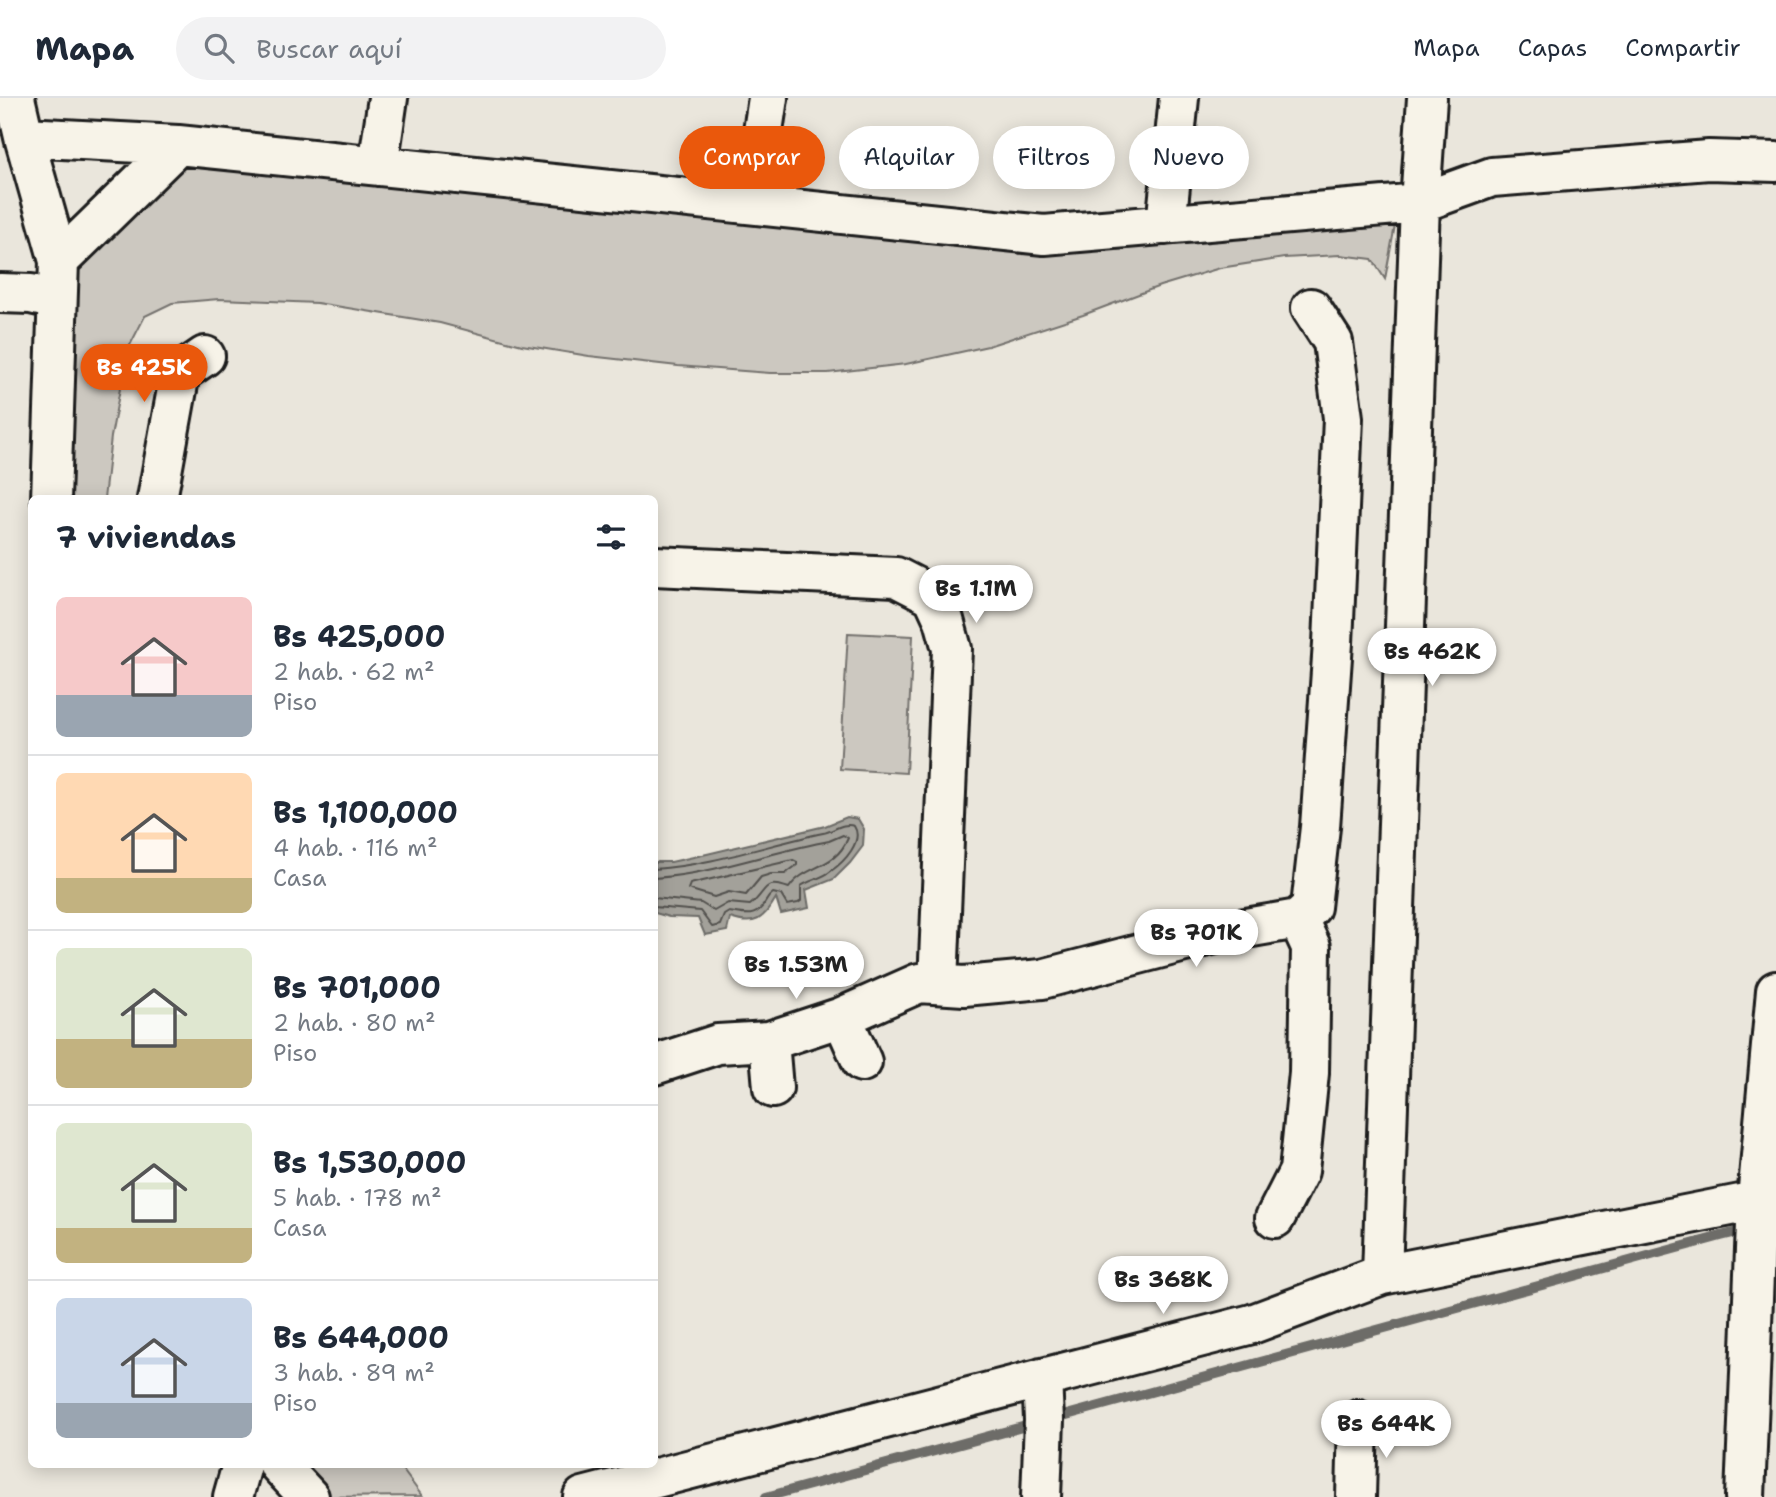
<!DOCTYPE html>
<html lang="es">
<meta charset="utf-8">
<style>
:root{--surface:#fff;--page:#f2f2f3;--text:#1f2937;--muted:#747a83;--line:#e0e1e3;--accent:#ea580c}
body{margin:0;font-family:"Shantell Sans",sans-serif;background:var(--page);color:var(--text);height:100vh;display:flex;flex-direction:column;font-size:26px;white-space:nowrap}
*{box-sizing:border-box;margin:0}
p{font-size:23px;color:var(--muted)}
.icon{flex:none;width:38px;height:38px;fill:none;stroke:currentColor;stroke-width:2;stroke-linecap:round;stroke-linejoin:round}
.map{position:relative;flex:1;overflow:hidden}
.panel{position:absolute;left:28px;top:397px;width:630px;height:973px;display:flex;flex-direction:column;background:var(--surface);border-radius:10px;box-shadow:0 4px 18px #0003}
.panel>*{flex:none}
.hud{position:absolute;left:679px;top:28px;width:665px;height:63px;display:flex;gap:14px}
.price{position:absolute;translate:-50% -60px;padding:0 16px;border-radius:24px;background:#fff;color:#222;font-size:23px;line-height:46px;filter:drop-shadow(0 2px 4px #0008)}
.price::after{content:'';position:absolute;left:50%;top:42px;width:21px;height:16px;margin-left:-10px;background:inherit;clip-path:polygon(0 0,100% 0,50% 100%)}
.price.active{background:var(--accent);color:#fff}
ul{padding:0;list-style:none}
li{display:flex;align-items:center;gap:21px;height:175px;padding:0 28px}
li+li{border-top:2px solid var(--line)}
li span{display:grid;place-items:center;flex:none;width:196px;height:140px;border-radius:10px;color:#555}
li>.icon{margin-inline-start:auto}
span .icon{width:84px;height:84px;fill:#fffc;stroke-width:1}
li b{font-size:30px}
h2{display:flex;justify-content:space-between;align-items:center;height:84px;padding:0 28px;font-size:30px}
.pill{padding:0 24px;border-radius:32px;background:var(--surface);box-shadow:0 4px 18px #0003;font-size:24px;line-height:63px}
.pill.active{background:var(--accent);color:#fff}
header{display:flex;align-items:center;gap:42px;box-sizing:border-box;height:98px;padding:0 35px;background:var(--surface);border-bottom:2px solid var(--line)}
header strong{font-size:33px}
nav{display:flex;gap:38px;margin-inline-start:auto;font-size:24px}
.search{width:490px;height:63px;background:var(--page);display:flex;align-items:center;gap:18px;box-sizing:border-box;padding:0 24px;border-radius:38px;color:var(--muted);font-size:26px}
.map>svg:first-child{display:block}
</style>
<header>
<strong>Mapa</strong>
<div class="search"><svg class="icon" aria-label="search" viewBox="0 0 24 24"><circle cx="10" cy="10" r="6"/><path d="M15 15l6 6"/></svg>Buscar aquí</div>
<nav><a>Mapa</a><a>Capas</a><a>Compartir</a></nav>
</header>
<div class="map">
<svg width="1776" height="1399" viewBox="0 0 1776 1399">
<rect width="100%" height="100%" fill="#eae6dc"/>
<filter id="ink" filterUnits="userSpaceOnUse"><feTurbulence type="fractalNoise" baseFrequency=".0143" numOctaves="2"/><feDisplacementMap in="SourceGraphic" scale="14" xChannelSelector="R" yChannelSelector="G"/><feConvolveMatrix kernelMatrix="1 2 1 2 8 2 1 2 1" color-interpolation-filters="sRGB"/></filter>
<g filter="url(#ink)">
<!-- green -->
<path fill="#ccc8c0" stroke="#74726e" stroke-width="2" d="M175,33L1044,137L1399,106L1385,181L1372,161L1340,157L1284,160L1220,170L1160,188L1083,217L988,248L906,266L828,275H770L678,268L589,258L522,247L440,225L317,205L219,201L172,205L145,218L127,253L111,339L104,401H58L67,185Z
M848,535L913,538L906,675L840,671Z
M284,1367H399L422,1398L313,1399Z"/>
<!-- water -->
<path fill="#a3a19a" stroke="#6d6c68" stroke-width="2" d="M847,719L858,721L864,731L863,748L850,765L834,781L806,792L809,810L781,816L776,800C764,821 755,829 730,820L727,833L705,837L698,820L669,819L655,815V764H671L707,756L825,728Z"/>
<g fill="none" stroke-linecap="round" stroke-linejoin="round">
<!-- shore -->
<path stroke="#52514e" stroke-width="2" d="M793,762L797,764V767L785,776H771L761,779L746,797L729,794L714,799L688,791L690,786Z
M654,771C712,767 767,747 823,735C834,733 842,724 854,728C864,743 844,764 831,773C823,780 810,782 801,788V803L798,805L787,807L781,797L773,795C767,799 767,803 762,809C753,821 741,815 729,814L724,817L720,827L712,829L700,813L654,809
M654,780C714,776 770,754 829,743L843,737L848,740C835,772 805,766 789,790C761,780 768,794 750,807L728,805L714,813L701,805L654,800"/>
<!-- stream -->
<path stroke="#6d6c68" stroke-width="10" d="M1052,1321L1721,1138L1766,1127H1776
M766,1399L1037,1325"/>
<!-- minor casing -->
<g stroke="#1c1c1c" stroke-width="44">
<path id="minor" d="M15,0L24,39
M378,68L388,0
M752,106L768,0
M1166,127L1179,0
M59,163L178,47
M0,195L31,196L57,202
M51,401L59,163L24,39L178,47L1044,137L1420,105L1492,79L1709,62L1776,64
M157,401L180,275L205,258
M654,468L896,479L933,498L944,522L952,551L938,886
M1298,821L1311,809L1320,729L1333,545L1343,320L1333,244L1311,210
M769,943L842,919
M862,964L842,919L919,885L964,888L1042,881L1223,834L1298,821L1311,849L1309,975L1299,1073L1275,1120
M654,967L718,946L769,943L773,990
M1382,1177L1420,105L1427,0
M279,1367L309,1399
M233,1399L242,1367
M583,1399L1252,1226L1382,1177L1776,1099
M1041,1399L1044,1322L1042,1280
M1356,1399L1358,1322
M1745,1399L1757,1102L1776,893"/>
</g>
<!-- minor -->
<use href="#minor" stroke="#f7f3e8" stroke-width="38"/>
</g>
</g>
</svg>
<b class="price active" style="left:144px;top:306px">Bs 425K</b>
<b class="price" style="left:976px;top:527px">Bs 1.1M</b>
<b class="price" style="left:1432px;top:590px">Bs 462K</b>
<b class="price" style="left:1196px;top:871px">Bs 701K</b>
<b class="price" style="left:796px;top:903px">Bs 1.53M</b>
<b class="price" style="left:1163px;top:1218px">Bs 368K</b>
<b class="price" style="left:1386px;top:1362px">Bs 644K</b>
<div class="hud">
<a class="pill active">Comprar</a>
<a class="pill">Alquilar</a>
<a class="pill">Filtros</a>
<a class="pill">Nuevo</a>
</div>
<section class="panel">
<h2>7 viviendas<svg class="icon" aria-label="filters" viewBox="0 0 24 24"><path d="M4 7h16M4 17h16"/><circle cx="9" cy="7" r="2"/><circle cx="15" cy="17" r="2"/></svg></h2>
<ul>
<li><span style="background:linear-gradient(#f6c9c9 70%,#9aa5b1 0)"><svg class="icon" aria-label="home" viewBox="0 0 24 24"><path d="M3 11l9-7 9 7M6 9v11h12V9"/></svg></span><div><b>Bs 425,000</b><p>2 hab. · 62 m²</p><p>Piso</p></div></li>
<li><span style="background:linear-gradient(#ffd9b3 75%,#c2b280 0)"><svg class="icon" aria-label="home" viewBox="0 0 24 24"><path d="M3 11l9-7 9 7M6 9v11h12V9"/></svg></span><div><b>Bs 1,100,000</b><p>4 hab. · 116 m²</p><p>Casa</p></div></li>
<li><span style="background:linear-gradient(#dfe7d0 65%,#c2b280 0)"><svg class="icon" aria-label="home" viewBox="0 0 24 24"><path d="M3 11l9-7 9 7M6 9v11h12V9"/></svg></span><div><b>Bs 701,000</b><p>2 hab. · 80 m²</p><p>Piso</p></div></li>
<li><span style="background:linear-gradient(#dfe7d0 75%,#c2b280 0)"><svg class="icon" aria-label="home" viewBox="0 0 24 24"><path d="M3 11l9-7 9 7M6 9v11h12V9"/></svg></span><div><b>Bs 1,530,000</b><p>5 hab. · 178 m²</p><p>Casa</p></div></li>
<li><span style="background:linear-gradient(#c9d6e8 75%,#9aa5b1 0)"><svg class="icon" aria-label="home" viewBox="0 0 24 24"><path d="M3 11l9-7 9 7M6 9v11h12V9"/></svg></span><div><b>Bs 644,000</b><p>3 hab. · 89 m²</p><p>Piso</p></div></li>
</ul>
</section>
</div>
